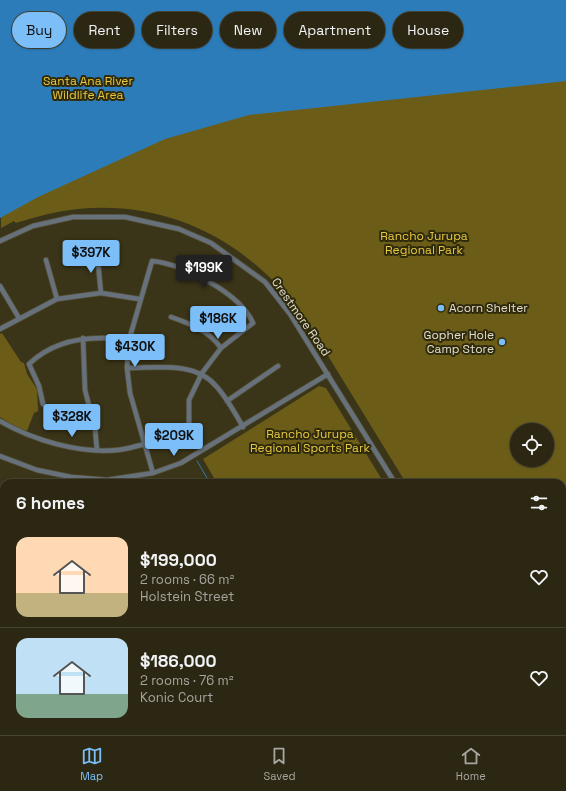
<!DOCTYPE html>
<meta charset="utf-8">
<style>
:root{--surface:#2c2712;--page:#342f1b;--text:#f1f3f6;--muted:#a6a59f;--line:#484432;--accent:#7bbef8}
body{margin:0;font-family:"Space Grotesk",sans-serif;background:var(--page);color:var(--text);height:100vh;display:flex;flex-direction:column;font-size:15px;white-space:nowrap}
*{box-sizing:border-box;margin:0}
p{font-size:13px;color:var(--muted)}
.icon{flex:none;width:22px;height:22px;fill:none;stroke:currentColor;stroke-width:2;stroke-linecap:round;stroke-linejoin:round}
.map{position:relative;flex:1;overflow:hidden}
.drawer{position:absolute;left:0px;top:479px;width:566px;height:256px;display:flex;flex-direction:column;background:var(--surface);border-radius:12px 12px 0 0;box-shadow:0 1px 3px #0004,0 0 0 1px var(--line)}
.drawer>*{flex:none}
.banner{position:absolute;left:12px;top:12px;width:542px;height:36px;display:flex;gap:8px}
.controls{position:absolute;left:510px;top:423px;display:grid;gap:8px}
.controls a{display:grid;place-items:center;width:44px;height:44px;border-radius:50%;background:var(--surface);box-shadow:0 1px 3px #0004,0 0 0 1px var(--line);font-size:20px}
.price{position:absolute;translate:-50% -34px;padding:0 9px;border-radius:4px;background:var(--accent);color:#111;font-size:13px;line-height:26px;filter:drop-shadow(0 1px 2px #0008)}
.price::after{content:'';position:absolute;left:50%;top:24px;width:12px;height:9px;margin-left:-6px;background:inherit;clip-path:polygon(0 0,100% 0,50% 100%)}
.price.on{background:#222;color:#fff}
ul{padding:0;list-style:none}
li{display:flex;align-items:center;gap:12px;height:100px;padding:0 16px}
li+li{border-top:1px solid var(--line)}
li span{display:grid;place-items:center;flex:none;width:112px;height:80px;border-radius:12px;color:#555}
li>.icon{margin-inline-start:auto}
span .icon{width:48px;height:48px;fill:#fffc;stroke-width:1}
li b{font-size:17px}
h2{display:flex;justify-content:space-between;align-items:center;height:48px;padding:0 16px;font-size:17px}
.chip{padding:0 14px;border-radius:18px;background:var(--surface);box-shadow:0 1px 3px #0004,0 0 0 1px var(--line);font-size:14px;line-height:36px}
.chip.on{background:var(--accent);color:#111}
.dock{display:flex;justify-content:space-around;align-items:center;height:56px;border-top:1px solid var(--line);background:var(--surface);font-size:11px;color:var(--muted)}
.dock a{display:grid;justify-items:center;gap:2px}
.dock .on{color:var(--accent)}
.map>svg:first-child{display:block}
</style>
<div class="map">
<svg width="566" height="735" viewBox="0 0 566 735">
<rect width="100%" height="100%" fill="#3a3418"/>
<!-- built -->
<path fill="#453d18" d="M0,607L4,608V660H0Z
M562,704L566,712V735H58L57,733V731H562Z"/>
<!-- green -->
<path fill="#6b5d18" fill-rule="evenodd" d="M0,0H566V522L562,524V483H406L306,320C252,244 173,200 78,209C56,211 36,217 16,223L14,221L1,228ZM517,430H547V460H517Z
M2,333L21,362L24,363L27,374L37,389L38,411L34,413L27,431L14,426L0,417V334Z
M319,386L326,388L384,483H217L203,459Z"/>
<!-- water -->
<path fill="#2c7cba" d="M0,0H566V81L249,115L165,139L38,197L0,218Z"/>
<g fill="none" stroke-linecap="round" stroke-linejoin="round">
<!-- stream -->
<path stroke="#2c7cba" stroke-width="1" d="M197,461L210,483
M562,542L566,540
M0,601H4"/>
<!-- taxiway -->
<path stroke="#78735c" stroke-width="10" d="M0,635L4,644
M376,731L377,735
M462,731L484,735
M238,735V731
M400,735L401,731
M497,735V731"/>
<!-- runway -->
<path stroke="#78735c" stroke-width="25" d="M0,626H4"/>
<!-- minor casing -->
<g stroke="#554f35" stroke-width="6">
<path id="minor" d="M0,241L33,226L73,217H125L179,229L211,243L265,282L290,314L395,483
M97,253L101,293
M46,260L57,299
M0,286L19,318
M171,317C191,324 208,330 221,348
M0,329L57,299L101,293L139,299
M83,338L85,390L95,429L97,450
M127,368C156,368 195,361 216,386C227,398 235,413 243,427
M227,401L278,366
M43,404L39,386L29,364C56,338 94,335 129,340
M0,421C32,440 80,454 118,450C127,449 136,446 145,444
M0,456L37,470L71,477L107,480L153,473L181,463L328,374
M153,473L130,393L127,368L129,340L152,261C183,264 240,293 253,323L221,348L202,373L189,400V435
M0,532L4,535
M562,617L566,619
M0,668H4
M187,731L212,735
M59,734L64,731
M31,735L38,731
M165,735L171,731"/>
</g>
<!-- minor -->
<use href="#minor" stroke="#66717b" stroke-width="4.5"/>
</g>
<!-- markers -->
<g fill="#7bbef8" stroke="#302a0d" stroke-width="1.5">
<circle cx="441" cy="308" r="4"/>
<circle cx="502" cy="342" r="4"/>
</g>
<g text-anchor="middle" stroke-width="4" stroke-linejoin="round" paint-order="stroke">
<!-- park labels -->
<g font-size="12" fill="#e6c93f" stroke="#302a0d">
<text x="88" y="85">Santa Ana River<tspan x="88" dy="14">Wildlife Area</tspan></text>
<text x="424" y="240">Rancho Jurupa<tspan x="424" dy="14">Regional Park</tspan></text>
<text x="310" y="438">Rancho Jurupa<tspan x="310" dy="14">Regional Sports Park</tspan></text>
</g>
<!-- poi labels -->
<g font-size="12" fill="#e0dccc" stroke="#302a0d" text-anchor="start">
<text x="449" y="312">Acorn Shelter</text>
<text x="494" y="339" text-anchor="end">Gopher Hole<tspan x="494" dy="14">Camp Store</tspan></text>
</g>
<!-- street labels -->
<g font-size="12" fill="#e0dccc" stroke="#302a0d">
<text transform="translate(301 317) rotate(55)" y="4">Crestmore Road</text>
</g>
</g>
</svg>
<div class="controls">
<a><svg class="icon" aria-label="locate" viewBox="0 0 24 24"><circle cx="12" cy="12" r="6"/><path d="M12 2v4M12 18v4M2 12h4M18 12h4"/></svg></a>
</div>
<b class="price" style="left:91px;top:274px">$397K</b>
<b class="price on" style="left:204px;top:289px">$199K</b>
<b class="price" style="left:218px;top:340px">$186K</b>
<b class="price" style="left:135px;top:368px">$430K</b>
<b class="price" style="left:72px;top:438px">$328K</b>
<b class="price" style="left:174px;top:457px">$209K</b>
<div class="banner">
<a class="chip on">Buy</a>
<a class="chip">Rent</a>
<a class="chip">Filters</a>
<a class="chip">New</a>
<a class="chip">Apartment</a>
<a class="chip">House</a>
</div>
<section class="drawer">
<h2>6 homes<svg class="icon" aria-label="filters" viewBox="0 0 24 24"><path d="M4 7h16M4 17h16"/><circle cx="9" cy="7" r="2"/><circle cx="15" cy="17" r="2"/></svg></h2>
<ul>
<li><span style="background:linear-gradient(#ffd9b3 70%,#c2b280 0)"><svg class="icon" aria-label="home" viewBox="0 0 24 24"><path d="M3 11l9-7 9 7M6 9v11h12V9"/></svg></span><div><b>$199,000</b><p>2 rooms · 66 m²</p><p>Holstein Street</p></div><svg class="icon" aria-label="heart" viewBox="0 0 24 24"><path d="M12 20l-8-8c-3-5 5-10 8-4 3-6 11-1 8 4z"/></svg></li>
<li><span style="background:linear-gradient(#bfe0f5 70%,#7fa58c 0)"><svg class="icon" aria-label="home" viewBox="0 0 24 24"><path d="M3 11l9-7 9 7M6 9v11h12V9"/></svg></span><div><b>$186,000</b><p>2 rooms · 76 m²</p><p>Konic Court</p></div><svg class="icon" aria-label="heart" viewBox="0 0 24 24"><path d="M12 20l-8-8c-3-5 5-10 8-4 3-6 11-1 8 4z"/></svg></li>
</ul>
</section>
</div>
<nav class="dock">
<a class="on"><svg class="icon" aria-label="map" viewBox="0 0 24 24"><path d="M3 6l6-2 6 2 6-2v14l-6 2-6-2-6 2zM9 4v14M15 6v14"/></svg>Map</a>
<a><svg class="icon" aria-label="saved" viewBox="0 0 24 24"><path d="M7 4h10v16l-5-4-5 4z"/></svg>Saved</a>
<a><svg class="icon" aria-label="home" viewBox="0 0 24 24"><path d="M3 11l9-7 9 7M6 9v11h12V9"/></svg>Home</a>
</nav>
